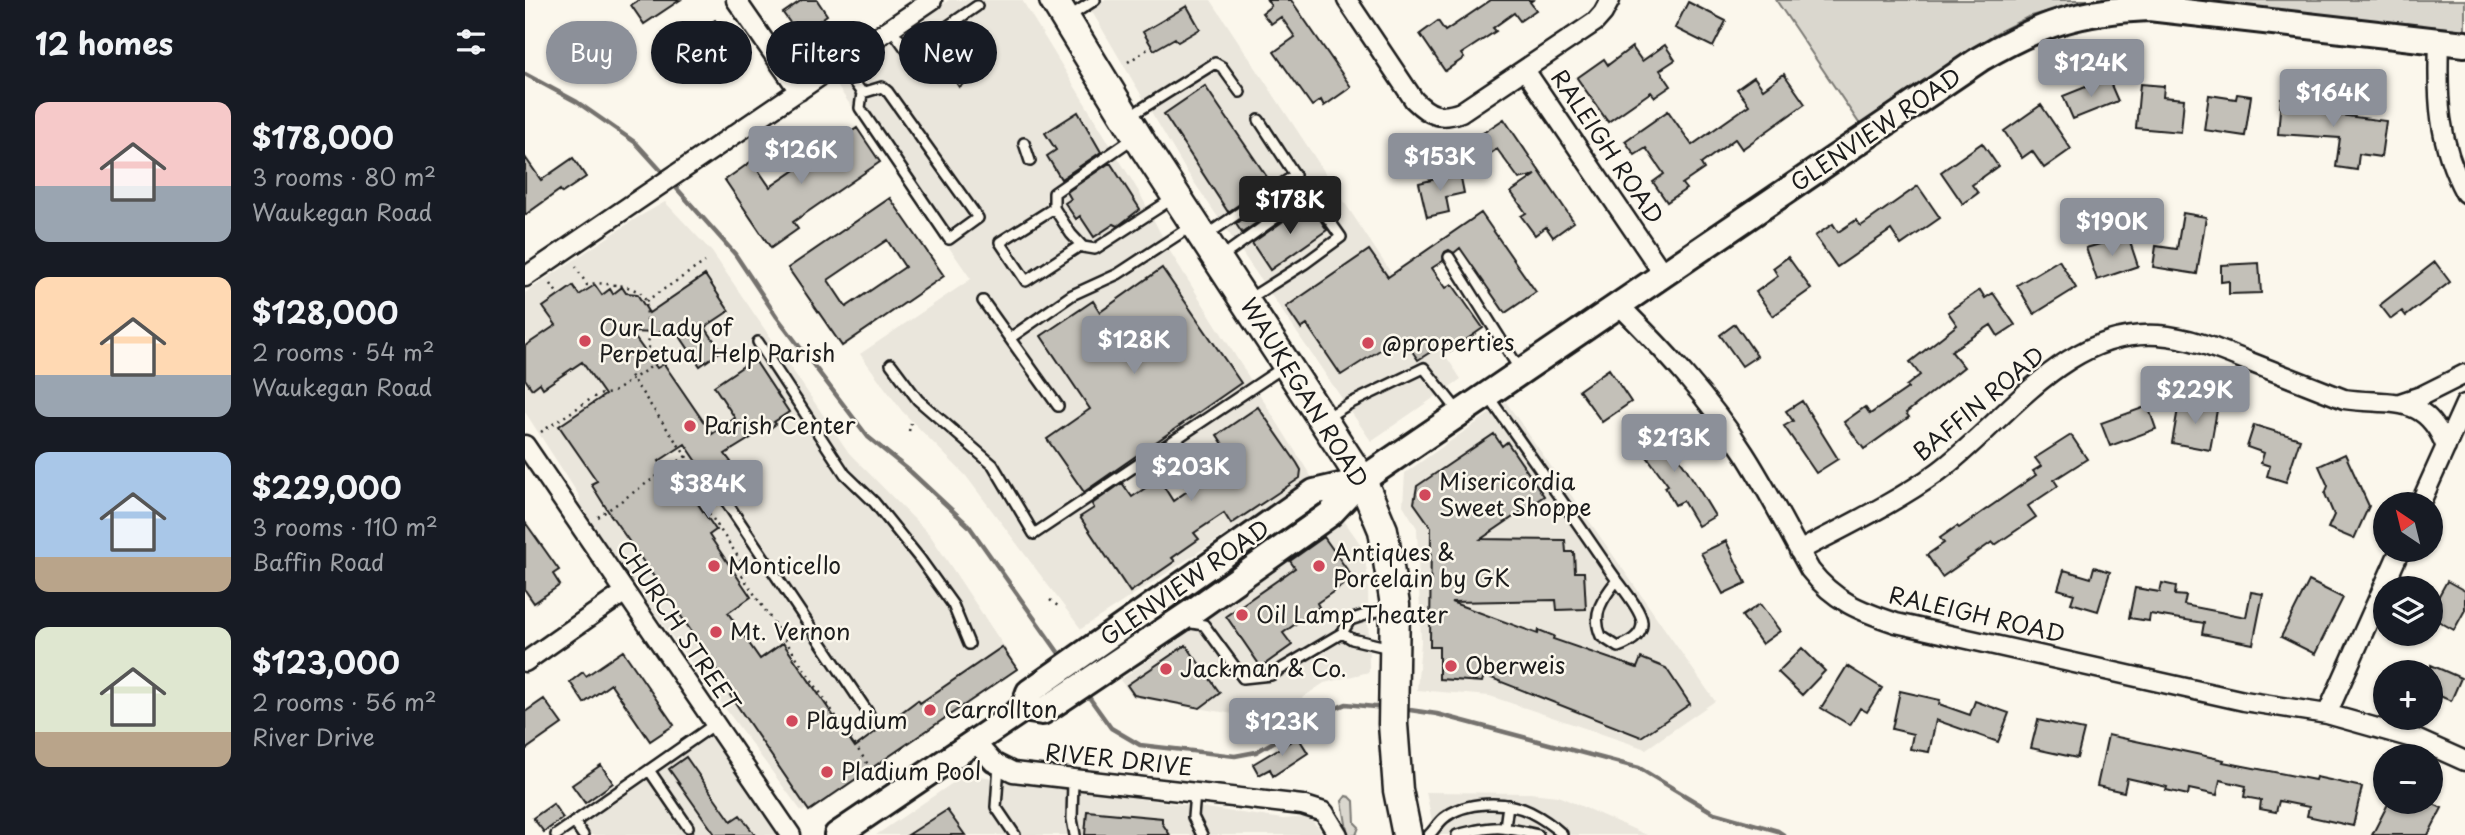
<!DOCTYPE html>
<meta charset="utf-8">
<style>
:root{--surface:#171b24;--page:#242831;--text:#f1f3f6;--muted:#9ea1a6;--accent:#8c9099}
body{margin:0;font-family:"Playpen Sans",sans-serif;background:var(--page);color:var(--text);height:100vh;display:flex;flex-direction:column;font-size:26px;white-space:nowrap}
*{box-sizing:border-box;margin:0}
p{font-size:23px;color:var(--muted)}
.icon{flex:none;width:38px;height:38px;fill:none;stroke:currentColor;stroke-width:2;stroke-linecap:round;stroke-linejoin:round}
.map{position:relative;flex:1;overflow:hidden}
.sheet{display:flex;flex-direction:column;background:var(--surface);width:525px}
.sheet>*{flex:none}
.banner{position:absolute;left:21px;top:21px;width:665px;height:63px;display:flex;gap:14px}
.needle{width:46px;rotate:325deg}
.fabs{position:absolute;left:1848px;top:492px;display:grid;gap:14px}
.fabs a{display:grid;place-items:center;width:70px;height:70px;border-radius:50%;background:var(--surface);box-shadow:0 2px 5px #0004;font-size:35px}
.price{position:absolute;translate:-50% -60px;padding:0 16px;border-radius:7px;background:var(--accent);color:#fff;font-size:23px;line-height:46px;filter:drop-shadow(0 2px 4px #0008)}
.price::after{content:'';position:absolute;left:50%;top:42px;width:21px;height:16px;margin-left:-10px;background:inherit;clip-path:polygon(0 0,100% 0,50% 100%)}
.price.current{background:#222;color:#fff}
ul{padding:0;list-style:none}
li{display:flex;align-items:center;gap:21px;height:175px;padding:0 35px}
li span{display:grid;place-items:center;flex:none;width:196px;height:140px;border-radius:14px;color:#555}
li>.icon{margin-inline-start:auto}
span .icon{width:84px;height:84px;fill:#fffc;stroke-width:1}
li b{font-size:30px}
h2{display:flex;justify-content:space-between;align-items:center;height:84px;padding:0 35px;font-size:30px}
.chip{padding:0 24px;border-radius:32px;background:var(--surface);box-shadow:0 2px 5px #0004;font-size:24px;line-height:63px}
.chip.current{background:var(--accent);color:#fff}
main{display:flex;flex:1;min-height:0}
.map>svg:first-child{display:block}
</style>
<main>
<section class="sheet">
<h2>12 homes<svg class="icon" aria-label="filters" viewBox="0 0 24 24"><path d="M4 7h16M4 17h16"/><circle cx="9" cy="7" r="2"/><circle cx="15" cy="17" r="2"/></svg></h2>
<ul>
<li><span style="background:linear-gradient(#f6c9c9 60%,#9aa5b1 0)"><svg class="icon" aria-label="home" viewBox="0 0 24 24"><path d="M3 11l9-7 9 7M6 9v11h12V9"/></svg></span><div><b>$178,000</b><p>3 rooms · 80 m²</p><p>Waukegan Road</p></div></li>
<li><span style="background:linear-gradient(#ffd9b3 70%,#9aa5b1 0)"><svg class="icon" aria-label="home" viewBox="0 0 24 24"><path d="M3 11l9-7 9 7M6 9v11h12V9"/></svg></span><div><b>$128,000</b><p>2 rooms · 54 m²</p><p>Waukegan Road</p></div></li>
<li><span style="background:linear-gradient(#a9c7e8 75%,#b9a48a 0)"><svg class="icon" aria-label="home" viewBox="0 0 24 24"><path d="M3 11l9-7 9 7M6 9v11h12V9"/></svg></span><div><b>$229,000</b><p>3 rooms · 110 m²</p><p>Baffin Road</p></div></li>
<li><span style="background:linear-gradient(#dfe7d0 75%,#b9a48a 0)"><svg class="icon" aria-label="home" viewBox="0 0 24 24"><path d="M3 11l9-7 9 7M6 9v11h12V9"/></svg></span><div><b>$123,000</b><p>2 rooms · 56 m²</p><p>River Drive</p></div></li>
</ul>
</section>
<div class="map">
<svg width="1940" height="835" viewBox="0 0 1940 835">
<rect width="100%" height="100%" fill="#fbf7ec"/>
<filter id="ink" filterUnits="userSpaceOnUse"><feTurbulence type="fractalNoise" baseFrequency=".0143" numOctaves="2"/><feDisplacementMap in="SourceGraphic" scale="14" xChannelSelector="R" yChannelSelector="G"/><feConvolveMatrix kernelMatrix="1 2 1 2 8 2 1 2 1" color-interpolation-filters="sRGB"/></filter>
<g filter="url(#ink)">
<!-- built -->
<path fill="#eae6dc" d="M424,0H497L614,192L646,253L787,478L556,629L441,476L377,411L335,354L446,279L308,80Z
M560,0H686L936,379L846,441L660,169Z
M140,202L187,252L324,453L405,535L492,666L277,812L53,510L55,497L0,412V293L110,219Z
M981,402L1190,701L1121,749L965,696L892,690L896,642L892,528L878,505L880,473Z
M818,519L838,548L843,578L844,672L799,683L744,720L608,697L595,680L751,571L761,559Z
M183,734L252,835H39Z
M441,774L758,819L783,817L794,828L797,835H351Z
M901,792L1005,793L1033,796L1122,835H910Z"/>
<!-- green -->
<path fill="#dad7ce" stroke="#7b7a75" stroke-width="2" d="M1251,0H1564L1503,17L1471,33L1336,126Z
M1660,0H1940V30Z
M821,796L825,797L829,801L830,823L834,827L831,835H823L817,801Z"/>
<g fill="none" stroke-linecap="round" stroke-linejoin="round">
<!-- stream -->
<path stroke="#74726e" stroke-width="4.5" d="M0,74L52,102L111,143L140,175
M146,182L210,254L252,317L343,437L386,472L444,526L538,659
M561,693L586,728L615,745L710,756L731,752L799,713L821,704L859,708
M878,709L912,714L1114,768L1189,813L1253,831L1259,835"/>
</g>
<!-- building -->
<path fill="#c3c0b8" stroke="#1c1c1c" stroke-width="2" fill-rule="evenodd" d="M114,0H155L119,24L106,5Z
M277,0H292L302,15L274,35L258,13Z
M742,0H766L826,87L799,106L796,100L787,106L749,52L770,37L756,17L746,24L737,13L746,6Z
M966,0H1008L1005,2L1011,10L995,21L989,13L968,28L971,31L936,54L939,58L920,71L895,34L913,21L920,31Z
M1163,2L1201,21L1188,47L1150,28Z
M662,6L675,29L653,42L650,38L629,50L618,32Z
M190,20L218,60L200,72L172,32Z
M436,30L462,67L434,87L409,49Z
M1140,45L1150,60L1135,70L1146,86L1130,97L1126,92L1083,122L1052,78L1079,59L1083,65L1107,47L1117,61Z
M1259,74L1280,104L1217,149L1210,139L1176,164L1179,169L1157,184L1161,189L1142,202L1128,182L1139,174L1121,148L1110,155L1100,141L1143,111L1167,145L1224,105L1212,89L1229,77L1238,89Z
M1583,78L1593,101L1548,119L1538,96Z
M1615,84L1639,86L1638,97L1659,99L1656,132L1611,128Z
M680,86L746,183L703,212L639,114Z
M1712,94L1726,96L1720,136L1679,130L1684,95L1711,99Z
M1756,98L1807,101L1806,114L1861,121L1856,157L1834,154L1832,170L1811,167L1815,138L1753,134Z
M1516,105L1546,149L1519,168L1507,151L1497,158L1479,131Z
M553,112L576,152L536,179L522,156L531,150L520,133Z
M979,119L1049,222L1028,237L1021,227L1010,235L996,216L1001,213L986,192L1011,175L994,179L972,149L963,155L962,153L939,168L928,153Z
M332,128L355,162L268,222L273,229L246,248L200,180L227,161L245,187Z
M1457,143L1473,166L1447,185L1453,193L1438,204L1416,172Z
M0,157L16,180L48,158L61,177L37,193L35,190L0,215Z
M583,164H586L615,209L593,226L589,224L569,237L555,216L551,219L540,203L546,199L542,192Z
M935,173L939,193L921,197L924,212L902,217L894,183Z
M1393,186L1415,218L1376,245L1366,230L1312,267L1290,236L1308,224L1313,232L1331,220L1336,226Z
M365,198L419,276L317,346L263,268ZM362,240L380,267L321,307L303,280Z
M741,203L747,212L717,233L711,224Z
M784,203L802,230L745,270L727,243Z
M956,213L1011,292L980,313L935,248L929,253L924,250L920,252L918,261L907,268L921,288L927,284L958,328L925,351L920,343L893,360L877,336L816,375L782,325L776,329L761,307L844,250L863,277Z
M1658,213L1681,217L1672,274L1628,267L1631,246L1652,249Z
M1603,236L1613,266L1572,280L1561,248Z
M1263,257L1286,289L1248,316L1231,292L1253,276L1248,268Z
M1534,260L1551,288L1509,314L1492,285Z
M1910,262L1925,282L1881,316L1877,311L1866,319L1855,305Z
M1734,263L1736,293L1704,294V281L1696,282V265Z
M637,268L716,383L559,492L522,439L565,409L516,336L568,301L575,312Z
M180,275L204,311L180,327L196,351L175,366L148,326L133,333L106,332L132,368L139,364L187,434L210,418L189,386L229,359L264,412L249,422L251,424L240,432L239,430L200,454L206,462L185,475L181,467L177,469L160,444L134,461L157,496L164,491L191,530L184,535L226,597L203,613L235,659L258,643L330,747L393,700L395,703L477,647L492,669L284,811L205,695L208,693L141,594L85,514L66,484L72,481L34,426L80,395L57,362L18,388L15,383L7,389L0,379V346L31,325L18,307L48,286L54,295L70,285L77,295L85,289L88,294L97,287L101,293L112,294L124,313Z
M1455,290L1460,298L1468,293L1490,325L1473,336L1466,325L1426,351L1439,367L1381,413L1384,417L1339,449L1319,422L1340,407L1345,414L1383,388L1381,386L1395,375L1385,362L1432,325L1423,312Z
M1210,324L1232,356L1217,366L1195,335Z
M1084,369L1106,402L1077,422L1054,390Z
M1277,401L1313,459L1291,473L1259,426L1268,421L1261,411Z
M1654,403L1692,410L1685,450L1647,443Z
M1623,406L1631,429L1585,446L1576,423Z
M733,407L772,463L776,470L775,478L706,524L699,513L669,533L674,539L647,558L650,561L605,592L555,517L569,508L567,504L597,483L607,497L634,479L648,501L708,459L692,435Z
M1729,425L1775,439L1761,482L1742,476L1745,466L1736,463L1739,453L1722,447Z
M1130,426L1161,468L1190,516L1173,526L1158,501L1150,505L1140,487L1143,485L1106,435L1116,428L1120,433Z
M969,434L977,446L982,442L1019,496L956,539L1040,540L1041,552H1049L1050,572H1059L1061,609L1032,610L1031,600L926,602L1013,634L1014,630L1029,636L1028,639L1112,668L1116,658L1141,668L1165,704L1116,737L959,675L957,682L914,679V647H905L906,527L889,503L892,486Z
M1546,435L1562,459L1529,480L1533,486L1503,506L1511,517L1470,545L1467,542L1417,577L1402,555L1419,543L1415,538L1432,526L1434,528L1511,475L1508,471L1516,466L1510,458Z
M1820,454L1844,506L1829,539L1803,528L1809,515L1800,494L1803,486L1794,466Z
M0,522L34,570L28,574L35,585L9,603L0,590Z
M799,537L828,578L792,603L794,607L758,633L767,645L736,667L701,616L770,568L765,561Z
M1201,541L1221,583L1198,594L1176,553Z
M1569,567L1585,572L1573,611L1546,603L1549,594L1533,589L1539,570L1566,578Z
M1784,581L1818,598L1790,654L1756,637Z
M1922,581L1940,591V610L1929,630L1906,617V610Z
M1637,583L1651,586L1650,595L1661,596L1659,605L1721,617L1726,592L1738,594L1728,644L1677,634L1679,623L1625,614L1624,621L1604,618L1610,588L1635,592Z
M1235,604L1255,631L1237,644L1217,616Z
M661,645L695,693L675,708L609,695L602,685Z
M1277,648L1300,671L1277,695L1253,672Z
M98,651L149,725L125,741L86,684L59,703L45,682L58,672L61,676Z
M1906,665L1936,678L1926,701L1906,692Z
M1322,666L1357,688L1342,712L1335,708L1325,725L1296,708Z
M1375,691L1415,700L1414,704L1445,715L1450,701L1484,713L1473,742L1411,720L1404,752L1385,749L1388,734L1367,729Z
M19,699L37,724L0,750V712Z
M1513,720L1559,730L1552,758L1506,748Z
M1583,735L1699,760L1698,762L1790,780L1791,777L1837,787L1828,826L1782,816L1784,807L1754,801L1751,812L1735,809L1736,800L1719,797L1721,786L1695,780L1692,795L1664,789L1663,795L1641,790L1642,787L1602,778L1599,792L1572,786Z
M773,737L783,753L748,776L745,769L734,775L728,764Z
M161,757L206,821L215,815L230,835H186L189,833L144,769Z
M76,765L88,783L60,803L47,785Z
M1864,802H1876L1892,810L1897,802H1904L1917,808L1903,835H1847Z
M28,804L38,818L19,832L8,818Z
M422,810L440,835H383Z
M562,811L637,818V823L645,835H560Z"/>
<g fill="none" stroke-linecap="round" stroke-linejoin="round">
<!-- lane casing -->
<g stroke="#1c1c1c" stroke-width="14">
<path id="lane" d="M545,16L570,0
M366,28L384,53L452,6
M315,63L337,93L357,87L363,92L453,218L424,239L335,108L337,93
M605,116L690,63L697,67L715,92
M610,137L529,193V208L546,234L558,247L570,249L647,199
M499,143L505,161
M529,208L475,242L501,281L556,245
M680,236L770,175L734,120
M924,257L995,370
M695,258L785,193L816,237L779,264L722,300
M458,301L533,406
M485,338L547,295L593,274L668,225
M233,342L320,474L349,502L395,559L428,605L444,644
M366,364L393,400L468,465L509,534L757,368
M963,396C1005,455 1046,513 1086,572C1094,584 1116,609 1117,622C1118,636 1104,643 1093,647L1076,636C1066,614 1078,598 1092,580
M799,419L824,404L899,368L934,412
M201,492L202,503L344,714
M664,618L667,623L679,625L718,678L746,675L817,633L825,620L865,607
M817,633L827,639L865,648
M474,765L471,807L490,835
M124,770L163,827
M548,780L547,819L550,835
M670,793L668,817L677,835
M49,822L58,835
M980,827L983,805
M31,835L190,724
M904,835C909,830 913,823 919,818C940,801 981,800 1005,812C1017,818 1027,825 1037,834
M932,835C971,825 975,826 1013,835"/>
</g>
<!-- street casing -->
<g stroke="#1c1c1c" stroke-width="23">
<path id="street" d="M211,0L274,91
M822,0L889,100C904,115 915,120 936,112L1070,22L1078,13L1085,0
M1914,41C1912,97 1913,143 1940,193
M1000,70L1139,275
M0,277L407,0
M1094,305C1139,350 1184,398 1219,453C1243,490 1263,531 1285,570C1309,601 1335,611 1371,623L1719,701L1802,714L1891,739L1940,761
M1875,403L1896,396L1940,374
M0,445L266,835
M1895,504L1940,404
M1274,551C1321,526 1370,503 1413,472C1481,422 1539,329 1633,335C1665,337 1695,350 1725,362C1756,374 1788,387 1819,399C1866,406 1900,392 1921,447
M0,662L100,592
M1802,714L1875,550
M450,742L468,762L488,772L777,805L799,812L813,835"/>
</g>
<!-- secondary casing -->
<g stroke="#1c1c1c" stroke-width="30">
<path id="secondary" d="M498,709L517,712L671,609L805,514L837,480L1455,59C1515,24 1554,11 1624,8L1940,44
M312,835L498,709L504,692L789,492L836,481"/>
</g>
<!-- primary casing -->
<g stroke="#1c1c1c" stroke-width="33">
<path id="primary" d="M529,0L619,147L837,480L858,530L870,605L868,724L873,790L882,835"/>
</g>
<!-- path -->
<path stroke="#1c1c1c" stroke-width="2.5" stroke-dasharray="2 5" stroke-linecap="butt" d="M603,62L626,47
M26,284L34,296
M121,301L180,262
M384,431L386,423
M16,432L72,395L87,393L133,362L124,348L121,301L115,292L100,286L71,283L62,285L51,267
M161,456L174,480L176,501L222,570L216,574L348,772
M73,517L161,456L104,374
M525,600L533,606"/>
<!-- lane -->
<use href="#lane" stroke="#fbf7ec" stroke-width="9"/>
<!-- street -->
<use href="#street" stroke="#fbf7ec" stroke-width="18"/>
<!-- secondary -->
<use href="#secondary" stroke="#fbf7ec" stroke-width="24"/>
<!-- primary -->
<use href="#primary" stroke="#fbf7ec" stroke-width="28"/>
</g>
</g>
<!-- markers -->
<g fill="#d1495b" stroke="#fbf7ec" stroke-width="2.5">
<circle cx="60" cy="341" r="7"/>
<circle cx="843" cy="343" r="7"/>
<circle cx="165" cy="426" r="7"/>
<circle cx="900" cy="495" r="7"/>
<circle cx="189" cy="566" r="7"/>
<circle cx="794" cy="566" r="7"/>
<circle cx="717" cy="615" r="7"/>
<circle cx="191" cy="632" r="7"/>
<circle cx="926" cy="666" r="7"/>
<circle cx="641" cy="669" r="7"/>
<circle cx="405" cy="710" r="7"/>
<circle cx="267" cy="721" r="7"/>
<circle cx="302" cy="772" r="7"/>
</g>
<g text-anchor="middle" stroke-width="5" stroke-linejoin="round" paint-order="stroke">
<!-- street labels -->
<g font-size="23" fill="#1c1c1c" stroke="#fbf7ec">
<text transform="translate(1351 130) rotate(-34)" y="8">GLENVIEW ROAD</text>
<text transform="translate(1082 147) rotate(56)" y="8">RALEIGH ROAD</text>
<text transform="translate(779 393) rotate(58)" y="8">WAUKEGAN ROAD</text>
<text transform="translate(1454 404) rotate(-40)" y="8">BAFFIN ROAD</text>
<text transform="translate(660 583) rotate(-35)" y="8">GLENVIEW ROAD</text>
<text transform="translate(1452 615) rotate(13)" y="8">RALEIGH ROAD</text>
<text transform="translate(153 626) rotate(56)" y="8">CHURCH STREET</text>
<text transform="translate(594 760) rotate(6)" y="8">RIVER DRIVE</text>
</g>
<!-- poi labels -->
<g font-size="23" fill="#1c1c1c" stroke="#fbf7ec" text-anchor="start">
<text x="74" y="336">Our Lady of<tspan x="74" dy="26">Perpetual Help Parish</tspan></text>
<text x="857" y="351">@properties</text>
<text x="179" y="434">Parish Center</text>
<text x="914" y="490">Misericordia<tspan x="914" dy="26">Sweet Shoppe</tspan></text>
<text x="808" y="561">Antiques &amp;<tspan x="808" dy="26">Porcelain by GK</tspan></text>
<text x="203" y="574">Monticello</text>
<text x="731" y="623">Oil Lamp Theater</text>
<text x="205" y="640">Mt. Vernon</text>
<text x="940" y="674">Oberweis</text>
<text x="655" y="677">Jackman &amp; Co.</text>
<text x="419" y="718">Carrollton</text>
<text x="281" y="729">Playdium</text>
<text x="316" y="780">Pladium Pool</text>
</g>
</g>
</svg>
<div class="fabs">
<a><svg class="needle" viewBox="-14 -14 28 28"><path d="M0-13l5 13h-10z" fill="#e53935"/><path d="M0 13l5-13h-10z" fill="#9ea1a6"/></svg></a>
<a><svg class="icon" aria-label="layers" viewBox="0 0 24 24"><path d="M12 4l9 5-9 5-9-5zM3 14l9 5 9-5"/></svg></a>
<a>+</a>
<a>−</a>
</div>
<b class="price" style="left:1566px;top:99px">$124K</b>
<b class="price" style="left:1808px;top:129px">$164K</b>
<b class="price" style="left:276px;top:186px">$126K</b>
<b class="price" style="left:915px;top:193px">$153K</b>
<b class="price current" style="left:765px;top:236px">$178K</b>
<b class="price" style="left:1587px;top:258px">$190K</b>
<b class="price" style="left:609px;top:376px">$128K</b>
<b class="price" style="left:1670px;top:426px">$229K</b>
<b class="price" style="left:1149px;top:474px">$213K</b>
<b class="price" style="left:666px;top:503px">$203K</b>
<b class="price" style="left:183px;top:520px">$384K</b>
<b class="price" style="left:757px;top:758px">$123K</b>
<div class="banner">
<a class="chip current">Buy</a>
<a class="chip">Rent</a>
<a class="chip">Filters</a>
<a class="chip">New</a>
</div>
</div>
</main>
